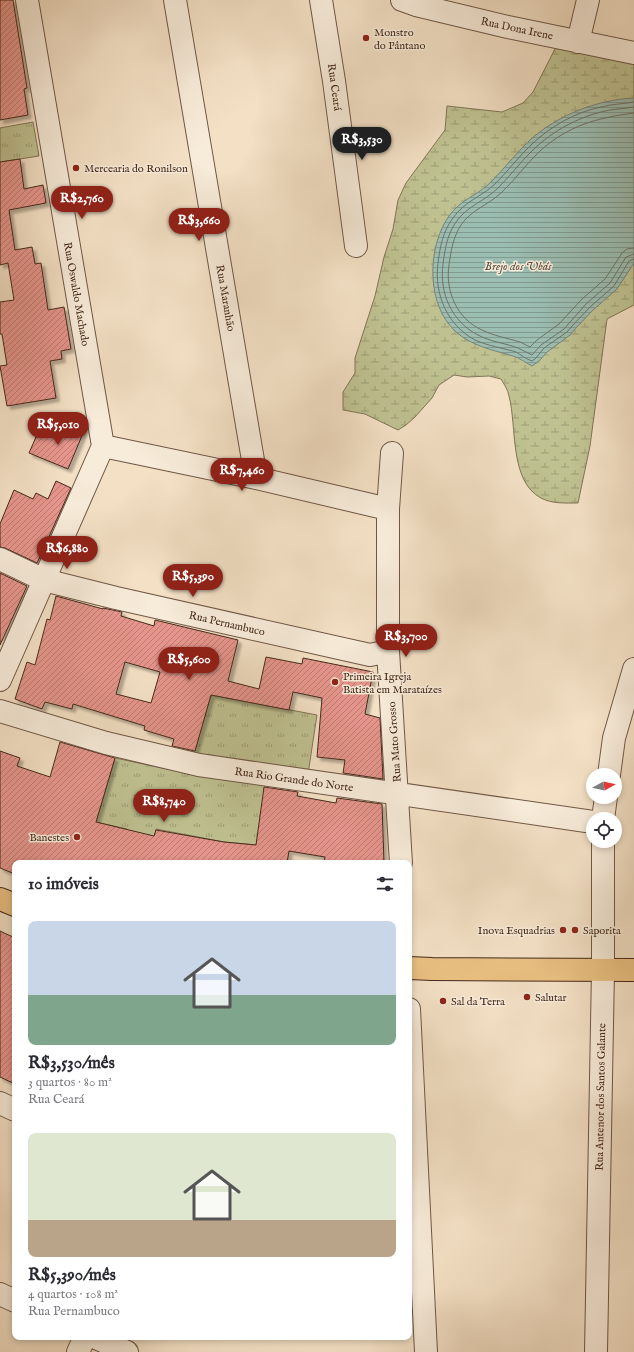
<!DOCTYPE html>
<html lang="pt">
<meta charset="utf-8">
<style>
:root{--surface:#fff;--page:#f2f2f3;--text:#2b2b33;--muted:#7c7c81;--accent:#8f2418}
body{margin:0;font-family:"IM FELL English",serif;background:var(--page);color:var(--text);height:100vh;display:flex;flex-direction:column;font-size:15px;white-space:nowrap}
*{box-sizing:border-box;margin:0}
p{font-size:13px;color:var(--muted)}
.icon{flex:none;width:22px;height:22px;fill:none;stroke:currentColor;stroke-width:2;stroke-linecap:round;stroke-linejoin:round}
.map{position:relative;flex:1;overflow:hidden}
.drawer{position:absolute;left:12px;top:860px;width:400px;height:480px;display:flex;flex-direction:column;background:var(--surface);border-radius:8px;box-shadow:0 2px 6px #0003}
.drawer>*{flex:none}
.needle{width:26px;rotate:82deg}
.tools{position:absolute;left:586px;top:768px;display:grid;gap:8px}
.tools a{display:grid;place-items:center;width:36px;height:36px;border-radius:50%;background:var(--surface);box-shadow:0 2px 6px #0003;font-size:20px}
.price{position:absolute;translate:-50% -34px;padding:0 9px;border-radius:14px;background:var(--accent);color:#fff;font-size:13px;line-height:26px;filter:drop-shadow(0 1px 2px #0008)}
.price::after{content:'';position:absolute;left:50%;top:24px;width:12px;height:9px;margin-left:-6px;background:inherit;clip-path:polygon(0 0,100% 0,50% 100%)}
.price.active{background:#222;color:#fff}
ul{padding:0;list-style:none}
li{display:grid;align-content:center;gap:8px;height:212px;padding:0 16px}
li span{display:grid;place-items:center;height:124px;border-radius:8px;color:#555}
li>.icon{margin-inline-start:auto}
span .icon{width:72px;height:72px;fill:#fffc;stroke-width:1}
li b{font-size:17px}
h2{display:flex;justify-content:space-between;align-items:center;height:48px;padding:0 16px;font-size:17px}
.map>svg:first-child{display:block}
</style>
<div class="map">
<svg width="634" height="1352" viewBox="0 0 634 1352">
<defs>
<pattern id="grass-tufts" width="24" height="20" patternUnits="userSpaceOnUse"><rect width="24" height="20" fill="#bfc191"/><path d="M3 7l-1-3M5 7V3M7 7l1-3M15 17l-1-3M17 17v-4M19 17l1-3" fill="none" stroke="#9d9d76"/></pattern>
<pattern id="wetland-marsh" width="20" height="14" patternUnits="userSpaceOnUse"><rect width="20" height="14" fill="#bfc191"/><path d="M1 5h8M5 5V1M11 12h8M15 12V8" fill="none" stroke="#9d9d76"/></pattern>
<pattern id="water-rules" width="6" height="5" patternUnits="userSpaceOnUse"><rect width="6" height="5" fill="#9bbdb2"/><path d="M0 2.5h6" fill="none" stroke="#809a90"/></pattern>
<pattern id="building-hatch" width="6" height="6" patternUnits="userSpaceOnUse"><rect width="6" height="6" fill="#e6958c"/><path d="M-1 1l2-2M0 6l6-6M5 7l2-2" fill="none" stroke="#bc7a72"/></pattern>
<filter id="shadow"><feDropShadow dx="3.5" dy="3.5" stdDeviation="1" flood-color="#0004"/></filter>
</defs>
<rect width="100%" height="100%" fill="#f3e0c5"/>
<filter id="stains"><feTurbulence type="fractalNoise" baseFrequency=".005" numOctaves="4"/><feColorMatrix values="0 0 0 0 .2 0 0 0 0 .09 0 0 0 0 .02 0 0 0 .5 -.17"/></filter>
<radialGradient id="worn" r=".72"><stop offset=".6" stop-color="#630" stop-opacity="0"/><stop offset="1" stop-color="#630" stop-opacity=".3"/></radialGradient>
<!-- grass -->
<path fill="url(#grass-tufts)" stroke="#827556" d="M33,122L39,156L0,162V128Z
M211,695L317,715L308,774L194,753Z
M115,758L167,769L265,784L257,845L224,842L156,829L152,848L124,843L127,829L96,822Z"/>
<!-- wetland -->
<path fill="url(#wetland-marsh)" stroke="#827556" d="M559,41L634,54V305L607,319L590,446L578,503C566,503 552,504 541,498C509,481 517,426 509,396C508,390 504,384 501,379L489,376L467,377L454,375L439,385L432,398L415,417L406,425L398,430L365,414L343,410V392L355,373V358L375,296L384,257L393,229L398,200L406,183L445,130L447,106L502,112L523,103L533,92Z"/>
<!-- water -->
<path fill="url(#water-rules)" stroke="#798276" d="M634,98V263L617,289L593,310L576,328L570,335L547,352L539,361L532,366C526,363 520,358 513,356C493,350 471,346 455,331C426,304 427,247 449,216C461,199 477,196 491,182C504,169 516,153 530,140C558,115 596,100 634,98Z"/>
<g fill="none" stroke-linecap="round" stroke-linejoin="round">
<!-- shore -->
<path stroke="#707366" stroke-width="1" d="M634,102C623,104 612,104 601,107C576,112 551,126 532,144C519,156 508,171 495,184C481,197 465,201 453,218C443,231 440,247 438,263C434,294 447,325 475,340C488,346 503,348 516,352C521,355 526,359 532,361L536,358L544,348L567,332L573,325L590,307L614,286L629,261L634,259
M634,107C623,109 611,109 601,112C577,118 553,131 535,148C522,160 511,175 498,188C485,201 467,206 456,222C447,235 445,249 443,264C439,293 452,322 478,335C491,342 505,343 518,348C523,350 527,353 532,355L541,345L564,329L586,304L610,283L626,257L634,254
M634,113C597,118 569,125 540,151C526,164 515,180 501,193C488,205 471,210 461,225C453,237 451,251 449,265C445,291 457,319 482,330C494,336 507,338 520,342C523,343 527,346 530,347L537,340L559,324L582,299L605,279L622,253L627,249L634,248"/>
</g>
<!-- building -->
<path fill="url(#building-hatch)" stroke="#45291b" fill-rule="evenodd" filter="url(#shadow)" d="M0,0H13L27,88L24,89L28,115L0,120Z
M20,159L24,189L43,185L46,203L9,210L15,250L32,247L35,264L41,263L48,310L64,307L71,349L61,351L62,359L50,361L56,398L7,406L0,366L7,365L2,334H0V302L14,300L8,263L0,265V162Z
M86,426L68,469L29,453L36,437Z
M56,481L71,488L37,563L5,548L0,547V524L14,490L33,499L36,493L48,499Z
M0,573L27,586L0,645Z
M56,596L103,609V608L122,612L121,616L154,626L155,620L238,640L228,681L259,689L266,657L302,664L303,658L373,672L365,714L380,718L383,779L343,773L345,760L317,757L322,698L293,692L289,710L211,695L195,751L172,746L174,739L144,730L145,726L73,704L72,709L45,702L42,709L15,699L27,662L35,665L47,619L50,620ZM125,662L160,672L151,703L116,694Z
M60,742L115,758L96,822L154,836L156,830L224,842L256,845L264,787L298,792L297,796L336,803L337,798L382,804L384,863H324L325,857L289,851L287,863H15V874L0,868V751L20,758L17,766L50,777Z
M0,931L15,938V1084L0,1077Z"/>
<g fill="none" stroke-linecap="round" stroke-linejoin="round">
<!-- minor casing -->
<g stroke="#705746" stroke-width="24">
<path id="minor" d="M27,0L103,446
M175,0L256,478
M321,0L334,81L356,246
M402,0L416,5L508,27L634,53
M578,42L588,0
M103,446L256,478L388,509
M392,453L388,509V651L401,863
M0,559L44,580L116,598L370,655L388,651
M0,680L103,446
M0,711L106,743L199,765L593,822
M609,775L614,738L634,669
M603,819L606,797
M409,1009L426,1352
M0,1103L15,1110
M0,1294L15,1301
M94,1337L127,1352
M78,1352L85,1337
M596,1352L603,970V841"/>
</g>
<!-- major casing -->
<g stroke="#45291b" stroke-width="24">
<path id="major" d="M0,899L15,905
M409,968L432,969L634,970"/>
</g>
<!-- minor -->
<use href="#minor" stroke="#f7ebd9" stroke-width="22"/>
<!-- major -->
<use href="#major" stroke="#eac082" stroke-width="22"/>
</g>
<!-- markers -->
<g fill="#8f2418" stroke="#f7ebd9" stroke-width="1.5">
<circle cx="366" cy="38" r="4"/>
<circle cx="76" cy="168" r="4"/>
<circle cx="335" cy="682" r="4"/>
<circle cx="77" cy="837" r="4"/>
<circle cx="563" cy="930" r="4"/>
<circle cx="575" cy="930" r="4"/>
<circle cx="527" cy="997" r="4"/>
<circle cx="443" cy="1001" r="4"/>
</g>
<g text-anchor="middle" stroke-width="3" stroke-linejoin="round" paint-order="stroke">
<!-- street labels -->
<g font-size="11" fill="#45291b" stroke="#f7ebd9">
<text transform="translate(517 28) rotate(12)" y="4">Rua Dona Irene</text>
<text transform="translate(335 87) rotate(82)" y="4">Rua Ceará</text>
<text transform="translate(77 294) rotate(80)" y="4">Rua Oswaldo Machado</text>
<text transform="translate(226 298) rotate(80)" y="4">Rua Maranhão</text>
<text transform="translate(227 623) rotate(13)" y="4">Rua Pernambuco</text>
<text transform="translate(394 742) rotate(-94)" y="4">Rua Mato Grosso</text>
<text transform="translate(294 779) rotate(8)" y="4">Rua Rio Grande do Norte</text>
<text transform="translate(600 1097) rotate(-89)" y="4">Rua Antenor dos Santos Galante</text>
</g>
<!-- poi labels -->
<g font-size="11" fill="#45291b" stroke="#f7ebd9" text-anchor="start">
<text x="374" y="36">Monstro<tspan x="374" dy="13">do Pântano</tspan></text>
<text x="84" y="172">Mercearia do Ronilson</text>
<text x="343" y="680">Primeira Igreja<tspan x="343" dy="13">Batista em Marataízes</tspan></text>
<text x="69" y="841" text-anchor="end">Banestes</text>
<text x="555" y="934" text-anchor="end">Inova Esquadrias</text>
<text x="583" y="934">Saporita</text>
<text x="535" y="1001">Salutar</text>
<text x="451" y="1005">Sal da Terra</text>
</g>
<!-- water labels -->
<g font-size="12" font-style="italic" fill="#5a4e41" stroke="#f7ebd9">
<text x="518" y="270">Brejo dos Ubás</text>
</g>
</g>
<rect width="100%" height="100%" filter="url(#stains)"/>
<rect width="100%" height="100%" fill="url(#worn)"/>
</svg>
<div class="tools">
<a><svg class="needle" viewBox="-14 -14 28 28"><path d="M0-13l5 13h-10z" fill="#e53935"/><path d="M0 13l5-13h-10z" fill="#7c7c81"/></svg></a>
<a><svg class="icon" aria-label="locate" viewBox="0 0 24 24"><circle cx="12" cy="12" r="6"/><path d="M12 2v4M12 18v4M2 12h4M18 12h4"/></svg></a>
</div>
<b class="price active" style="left:362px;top:161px">R$3,530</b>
<b class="price" style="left:82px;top:220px">R$2,760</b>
<b class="price" style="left:199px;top:242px">R$3,660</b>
<b class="price" style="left:58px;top:446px">R$5,010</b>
<b class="price" style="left:242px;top:492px">R$7,460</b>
<b class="price" style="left:67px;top:570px">R$6,880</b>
<b class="price" style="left:193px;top:598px">R$5,390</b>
<b class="price" style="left:406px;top:658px">R$3,700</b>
<b class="price" style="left:189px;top:681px">R$5,600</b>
<b class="price" style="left:164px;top:823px">R$8,740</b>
<section class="drawer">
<h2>10 imóveis<svg class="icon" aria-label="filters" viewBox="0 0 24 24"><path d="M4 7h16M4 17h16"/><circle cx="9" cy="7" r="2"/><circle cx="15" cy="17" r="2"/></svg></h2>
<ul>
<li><span style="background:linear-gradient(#c9d6e8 60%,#7fa58c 0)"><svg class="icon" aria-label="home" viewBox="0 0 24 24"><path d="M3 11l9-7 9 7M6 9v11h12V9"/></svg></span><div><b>R$3,530/mês</b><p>3 quartos · 80 m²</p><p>Rua Ceará</p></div></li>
<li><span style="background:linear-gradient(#dfe7d0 70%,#b9a48a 0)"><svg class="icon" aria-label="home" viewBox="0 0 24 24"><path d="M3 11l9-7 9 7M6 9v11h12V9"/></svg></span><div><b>R$5,390/mês</b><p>4 quartos · 108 m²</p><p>Rua Pernambuco</p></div></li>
</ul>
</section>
</div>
